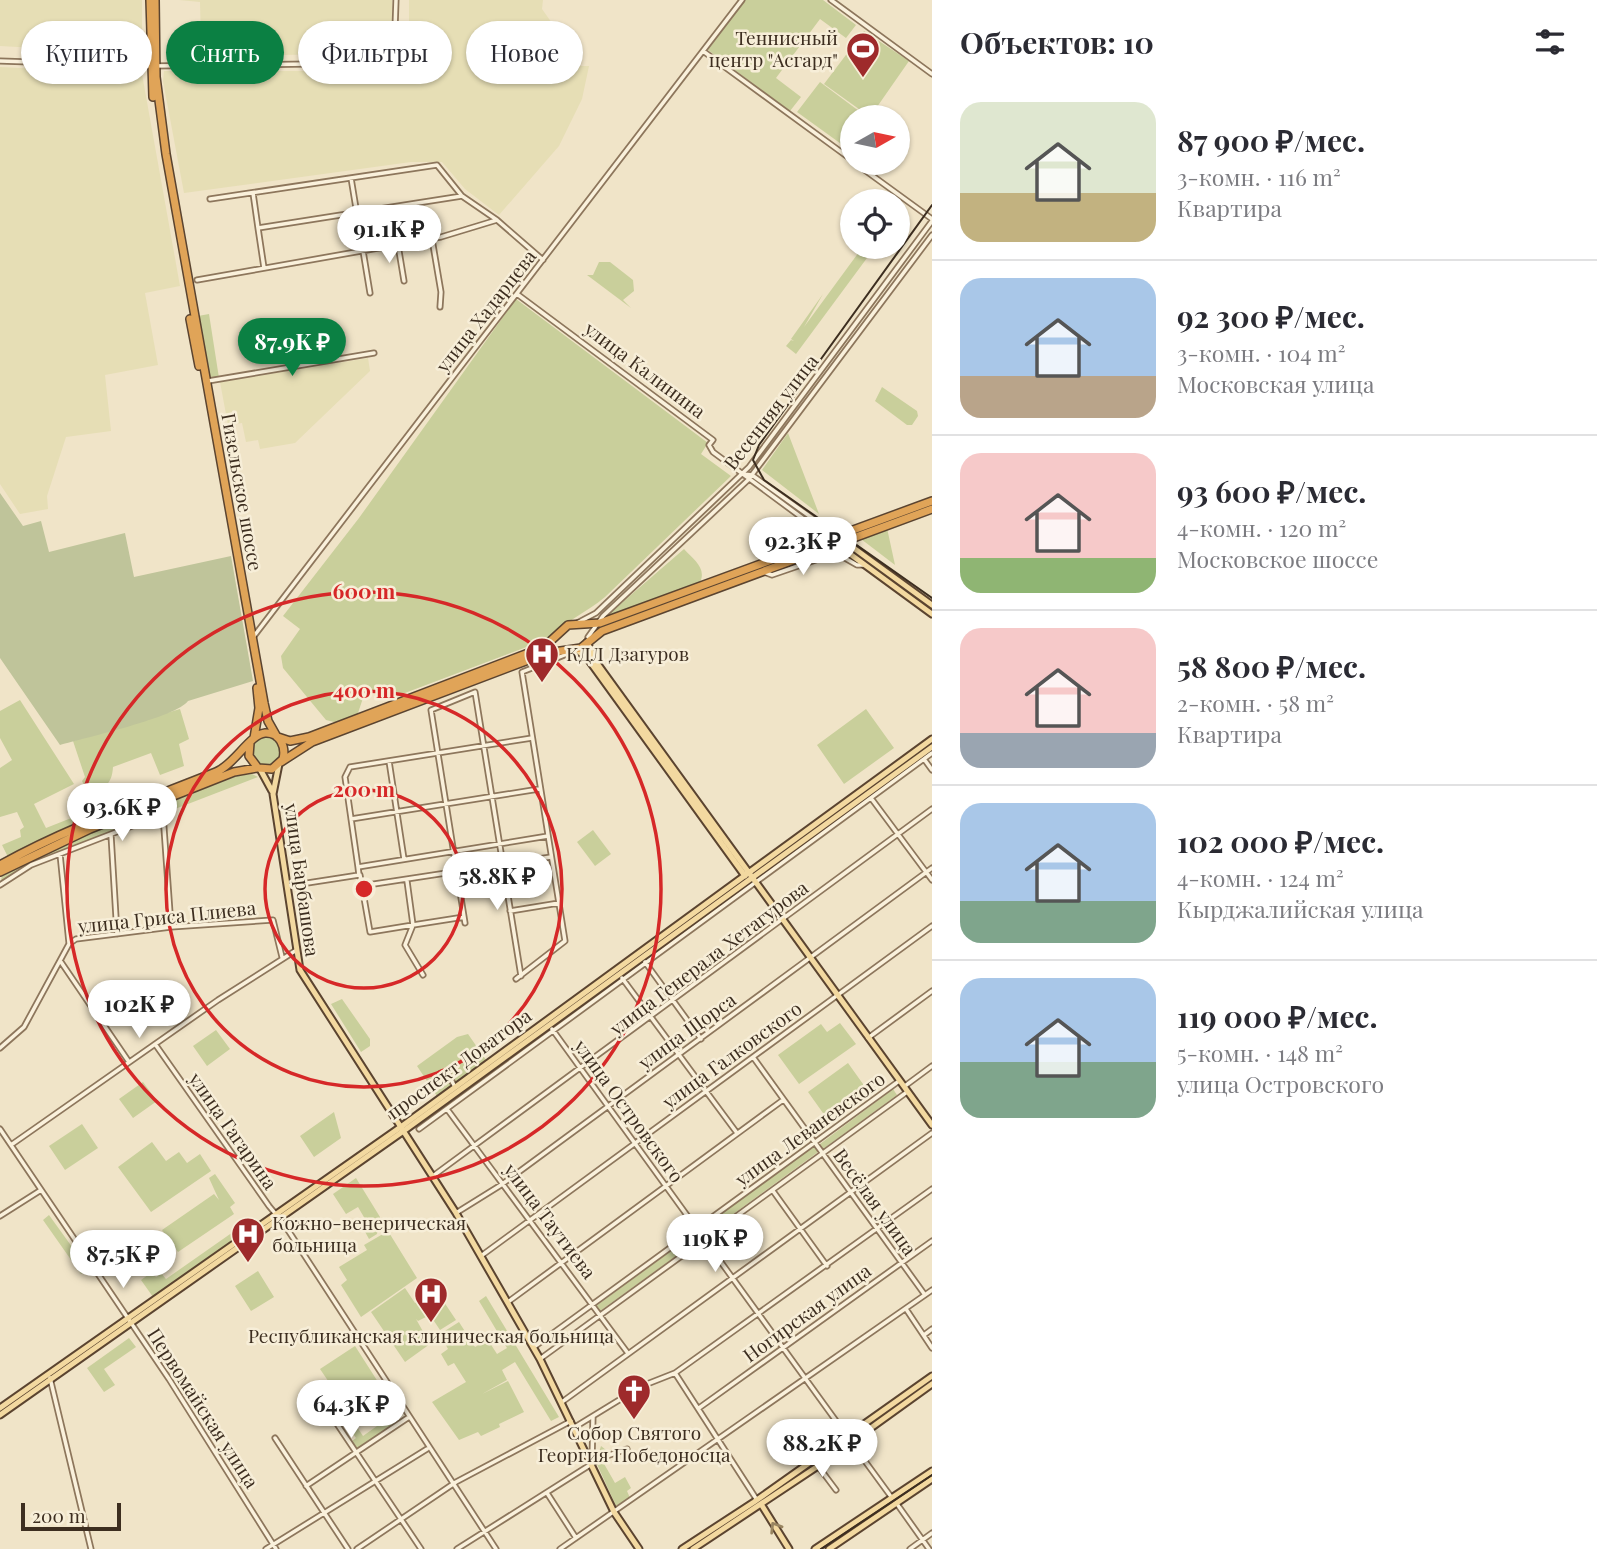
<!DOCTYPE html>
<html lang="ru">
<meta charset="utf-8">
<style>
:root{--surface:#fff;--page:#f2f2f3;--text:#2b2b33;--muted:#7c7c81;--line:#e1e1e2;--accent:#0b8043}
body{margin:0;font-family:"Playfair Display",serif;background:var(--page);color:var(--text);height:100vh;display:flex;flex-direction:column;font-size:26px;white-space:nowrap}
*{box-sizing:border-box;margin:0}
p{font-size:23px;color:var(--muted)}
.icon{flex:none;width:38px;height:38px;fill:none;stroke:currentColor;stroke-width:2;stroke-linecap:round;stroke-linejoin:round}
.map{position:relative;flex:1;overflow:hidden}
.panel{display:flex;flex-direction:column;background:var(--surface);width:665px}
.panel>*{flex:none}
.hud{position:absolute;left:21px;top:21px;width:665px;height:63px;display:flex;gap:14px}
.needle{width:46px;rotate:81deg}
.controls{position:absolute;left:840px;top:105px;display:grid;gap:14px}
.controls a{display:grid;place-items:center;width:70px;height:70px;border-radius:50%;background:var(--surface);box-shadow:0 2px 5px #0004;font-size:35px}
.scale{position:absolute;left:21px;bottom:18px;width:100px;box-sizing:border-box;padding-left:7px;border:4px solid #3d2e20;border-top:0;font-size:19px;line-height:24px;white-space:nowrap;color:#3d2e20;-webkit-text-stroke:5px #f7eed8;paint-order:stroke}
.price{position:absolute;translate:-50% -60px;padding:0 16px;border-radius:24px;background:#fff;color:#222;font-size:23px;line-height:46px;filter:drop-shadow(0 2px 4px #0008)}
.price::after{content:'';position:absolute;left:50%;top:42px;width:21px;height:16px;margin-left:-10px;background:inherit;clip-path:polygon(0 0,100% 0,50% 100%)}
.price.selected{background:var(--accent);color:#fff}
ul{padding:0;list-style:none}
li{display:flex;align-items:center;gap:21px;height:175px;padding:0 28px}
li+li{border-top:2px solid var(--line)}
li span{display:grid;place-items:center;flex:none;width:196px;height:140px;border-radius:21px;color:#555}
li>.icon{margin-inline-start:auto}
span .icon{width:84px;height:84px;fill:#fffc;stroke-width:1}
li b{font-size:30px}
h2{display:flex;justify-content:space-between;align-items:center;height:84px;padding:0 28px;font-size:30px}
.chip{padding:0 24px;border-radius:32px;background:var(--surface);box-shadow:0 2px 5px #0004;font-size:24px;line-height:63px}
.chip.selected{background:var(--accent);color:#fff}
main{display:flex;flex:1;min-height:0}
.map>svg:first-child{display:block}
</style>
<main>
<div class="map">
<svg width="932" height="1549" viewBox="0 0 932 1549">
<rect width="100%" height="100%" fill="#f0e4c8"/>
<!-- farmland -->
<path fill="#e6deb5" d="M0,0H142V54L0,46Z
M179,0H392V53L171,57L169,47L177,42L201,41L200,2Z
M409,0H543L542,9L579,61L577,66H589L582,99L559,146L499,215L465,189L442,162H411L184,193L163,81L164,71H409Z
M0,67L142,74L180,286L145,293L158,365L105,375L111,431L66,437L47,496L48,509L20,514L0,484Z
M368,358L370,371L295,443L260,449L258,440L246,442L242,423L228,425L220,382Z"/>
<!-- green -->
<path fill="#c9cf9b" d="M745,0H823L856,25L846,38L820,19L776,78L801,97L790,111L708,50Z
M864,31L909,61L870,117L824,84Z
M820,82L867,117H852V136L844,146L797,112Z
M859,252L867,258L796,354L786,346L791,340L794,341L791,339L823,294L804,327Z
M599,262H610L633,280L634,291L623,300L631,308L587,275H593Z
M516,299L708,443L701,454L731,476L605,597C586,613 565,621 548,639L397,696L372,690L363,698L357,716L338,723L326,720L283,668L281,656L300,629L283,616L359,518Z
M209,314L219,378L208,379L198,316Z
M882,387L917,411L918,416L912,425H907L875,401Z
M788,433L819,514L762,470Z
M887,528L895,565L861,539Z
M684,549C694,560 708,569 699,584L602,620Z
M20,700L74,784L34,804L46,828L84,813L91,818L8,857L2,845L21,837L20,830L24,827L17,812L0,817V768L12,760L0,738V711Z
M180,709L189,739L179,744L184,766L160,775L151,753L113,767C112,785 104,788 89,795L82,781L85,777L73,741Z
M866,709L894,748L844,784L817,745Z
M251 751a15 15 0 1 1 30 0a15 15 0 1 1-30 0Z
M252,774L258,777L66,851L61,850L30,864L0,884L2,876L76,839L237,776Z
M593,830L611,854L595,866L577,842Z
M342,999L370,1039V1046L361,1052L331,1004Z
M840,1023L856,1044L799,1084L778,1055L821,1024L827,1032Z
M216,1030L230,1049L207,1066L193,1046Z
M468,1034L486,1060L437,1096L417,1066L457,1037Z
M848,1063L868,1091L828,1120L808,1092Z
M143,1082L157,1101L133,1118L119,1099Z
M893,1089L897,1095L823,1149L820,1144Z
M334,1112L341,1138L314,1157L300,1136Z
M82,1124L98,1148L65,1170L49,1146Z
M152,1142L166,1161L179,1152L187,1163L200,1154L211,1171L151,1212L118,1167Z
M814,1146L818,1152L706,1234L702,1228Z
M215,1174L235,1203L230,1207L234,1214L178,1252L162,1230L214,1194L219,1200L209,1178Z
M356,1178L380,1217L377,1234L369,1239L363,1228L368,1224L358,1207L346,1214L333,1194Z
M49,1215L88,1269L81,1274L43,1220Z
M243,1225L248,1232L153,1297L141,1280L152,1272L156,1277L161,1273L166,1279Z
M388,1231L417,1278L361,1317L341,1285L347,1280L339,1267L367,1250L364,1245Z
M697,1232L701,1238L600,1311L596,1306Z
M258,1271L274,1297L251,1311L235,1286Z
M444,1283L440,1296L456,1320L440,1330L430,1315L418,1321L416,1319L430,1344L405,1362L371,1312L405,1288L415,1303Z
M486,1296L559,1417L551,1421L515,1362L502,1370L507,1380L482,1394L508,1381L524,1412L499,1424L500,1427L481,1436L478,1432L459,1440L432,1402L466,1382L454,1363L448,1366L441,1354L448,1349L440,1334L459,1322L475,1347L488,1340L497,1354L507,1348L479,1301Z
M129,1338L136,1347L104,1369L115,1385L104,1392L87,1368Z
M355,1346L396,1410L385,1418L363,1386L341,1400L320,1369Z
M342,1404L363,1436L391,1416L397,1425L360,1452L352,1441L356,1438L337,1412V1408Z
M601,1446L606,1450L603,1462L615,1483L625,1477L631,1488L627,1491L630,1498L616,1506L596,1462Z"/>
<!-- cemetery -->
<path fill="#bfc49a" d="M0,493L23,526L41,521L49,552L125,533L134,577L231,556L253,681L188,701C177,717 84,738 60,745L0,658Z"/>
<g fill="none" stroke-linecap="round" stroke-linejoin="round">
<!-- minor casing -->
<g stroke="#8d765c" stroke-width="7">
<path id="minor" d="M831,0L932,74
M703,51L852,160
M0,61L151,66L388,63L394,58L396,0
M855,163L932,219
M351,178L370,293
M253,193L258,228
M210,199L437,165L462,196
M432,239L441,292L440,307
M398,245L404,281
M264,268L258,228L462,196L497,220L543,260
M197,280L441,237L497,220
M517,294L713,440L709,445L713,452L828,537
M208,381L374,353
M743,474L752,475L843,540
M764,572L772,575L836,553L857,565H864
M577,623L596,613L749,467L932,221
M254,636L742,0
M588,637L603,616L748,480L932,235
M924,759L932,770
M389,761L404,859
M871,798L932,880
M351,819L539,789
M111,835L117,934
M60,854L69,943
M358,867L345,777L350,767L532,738
M360,875L370,932L413,925L405,945L423,975
M407,881L413,925L464,917
M0,885L31,865L163,814L171,927
M288,886L359,875L358,867L548,836
M361,886L551,857
M510,911L559,903
M465,923L431,710L475,692L521,976
M61,962L129,1062
M645,962L701,1039
M622,978L737,1133
M516,979L565,941L522,672L572,652
M552,1029L847,1436
M868,1038L932,991
M155,1044L269,1206L284,1224L496,1549
M0,1048L24,1027L69,944L76,939L171,927L273,920L282,957
M753,1057L925,1295
M441,1073L447,1072L455,1087
M905,1086L932,1066
M447,1109L627,1352
M0,1129L169,1379L276,1549
M419,1129L932,753
M11,1145L218,1000L295,951
M433,1176L932,809
M773,1191L827,1266
M456,1213L501,1185L932,868
M0,1216L41,1190
M481,1256L932,926
M508,1302L783,1100
M906,1309L932,1348
M924,1335L932,1329
M534,1347L899,1081
M540,1359L907,1092
M675,1373L757,1500
M50,1378L91,1549
M562,1402L932,1133
M325,1406L421,1549
M699,1408L932,1241
M575,1427L642,1386L675,1373L932,1189
M275,1438L348,1549
M851,1442L892,1498
M592,1461L593,1417
M818,1466L836,1490
M306,1486L409,1417
M547,1493L576,1538
M897,1504L929,1549
M266,1549L427,1449
M357,1549L456,1482L571,1421
M457,1549L601,1458L627,1449
M560,1549L932,1290
M910,1549L932,1533"/>
</g>
<!-- major casing -->
<g stroke="#5b4430" stroke-width="9">
<path id="major" d="M844,541L932,605
M835,543L932,614
M587,642L596,662L932,1125
M577,650L588,659L745,876
M279,764L273,794L300,970L456,1213L540,1359L614,1512L639,1549
M260,769L272,791
M0,1408L402,1126L932,739
M0,1415L405,1130L932,747
M761,1504L789,1549
M682,1549L754,1502L932,1376
M693,1549L818,1466L932,1384
M815,1549L932,1471
M829,1549L932,1479"/>
</g>
<!-- highway casing -->
<g stroke="#5b4430" stroke-width="10">
<path id="highway" d="M150,0L153,97
M155,0L156,77L166,154L264,703L268,721L277,737
M190,319L199,366
M278,737L290,741L309,737L544,647L568,625L600,623L932,501
M254,738L259,708L257,688
M281,762L312,742L547,653L581,648L602,631L932,509
M0,865C68,827 144,801 216,772C234,765 250,734 265,733C280,732 286,747 283,759L272,769L258,768L249,756L250,743
M0,872L90,829L234,772L257,768"/>
</g>
<!-- minor -->
<use href="#minor" stroke="#faf1dc" stroke-width="3.5"/>
<!-- major -->
<use href="#major" stroke="#f3d9a0" stroke-width="5"/>
<!-- highway -->
<use href="#highway" stroke="#e0a458" stroke-width="7"/>
<!-- tram -->
<path stroke="#3d2e20" stroke-width="2" d="M932,205L759,445L753,460L764,480L932,598
M821,1549L932,1475"/>
</g>
<!-- one-way arrows -->
<defs><path id="oneway-chevron" d="M-2-3.5L2.5 0L-2 3.5" fill="none" stroke-width="1.6" stroke-linecap="round" stroke-linejoin="round" transform="scale(1.75)"/></defs>
<use stroke="#988460" href="#oneway-chevron" transform="translate(775 1527) rotate(-122)"/>
<!-- distance rings -->
<g fill="none" stroke="#d62828" stroke-width="3.5">
<circle cx="364" cy="889" r="99"/>
<circle cx="364" cy="889" r="198"/>
<circle cx="364" cy="889" r="297"/>
</g>
<!-- icons -->
<defs>
<g id="stadium-pin" transform="scale(1.75)"><path d="M0 17L-7.5 6A9.5 9.5 0 1 1 7.5 6Z" fill="#9e2a2b" stroke="#f7eed8"/><path d="M0-5a6.5 5 0 1 0 0 10a6.5 5 0 1 0 0-10ZM-3.5-1.8h7v3.6h-7Z" fill="#fff"/></g>
<g id="hospital-pin" transform="scale(1.75)"><path d="M0 17L-7.5 6A9.5 9.5 0 1 1 7.5 6Z" fill="#9e2a2b" stroke="#f7eed8"/><path d="M-5-5h3v3.5h4V-5h3V5h-3V1.5h-4V5h-3Z" fill="#fff"/></g>
<g id="church-pin" transform="scale(1.75)"><path d="M0 17L-7.5 6A9.5 9.5 0 1 1 7.5 6Z" fill="#9e2a2b" stroke="#f7eed8"/><path d="M-1.2-6h2.4v3.5h3.3v2.4h-3.3V6h-2.4V-.1h-3.3v-2.4h3.3Z" fill="#fff"/></g>
</defs>
<g fill-rule="evenodd">
<use href="#stadium-pin" x="863" y="49"/>
<use href="#hospital-pin" x="542" y="654"/>
<use href="#hospital-pin" x="248" y="1234"/>
<use href="#hospital-pin" x="431" y="1294"/>
<use href="#church-pin" x="634" y="1391"/>
</g>
<g text-anchor="middle" stroke-width="5" stroke-linejoin="round" paint-order="stroke">
<!-- poi labels -->
<g font-size="19" fill="#3d2e20" stroke="#f7eed8" text-anchor="start">
<text x="838" y="45" text-anchor="end">Теннисный<tspan x="838" dy="22">центр "Асгард"</tspan></text>
<text x="566" y="661">КДЛ Дзагуров</text>
<text x="272" y="1230">Кожно-венерическая<tspan x="272" dy="22">больница</tspan></text>
<text x="431" y="1343" text-anchor="middle">Республиканская клиническая больница</text>
<text x="634" y="1440" text-anchor="middle">Собор Святого<tspan x="634" dy="22">Георгия Победоносца</tspan></text>
</g>
<!-- street labels -->
<g font-size="19" fill="#3d2e20" stroke="#f7eed8">
<text transform="translate(486 311) rotate(-52)" y="7">улица Хадарцева</text>
<text transform="translate(645 370) rotate(37)" y="7">улица Калинина</text>
<text transform="translate(771 412) rotate(-52)" y="7">Весенняя улица</text>
<text transform="translate(242 492) rotate(80)" y="7">Гизельское шоссе</text>
<text transform="translate(302 880) rotate(82)" y="7">улица Барбашова</text>
<text transform="translate(167 917) rotate(-6)" y="7">улица Гриса Плиева</text>
<text transform="translate(709 958) rotate(-37)" y="7">улица Генерала Хетагурова</text>
<text transform="translate(687 1031) rotate(-36)" y="7">улица Щорса</text>
<text transform="translate(732 1055) rotate(-36)" y="7">улица Галковского</text>
<text transform="translate(459 1064) rotate(-36)" y="7">проспект Доватора</text>
<text transform="translate(629 1111) rotate(54)" y="7">улица Островского</text>
<text transform="translate(810 1129) rotate(-36)" y="7">улица Леваневского</text>
<text transform="translate(233 1131) rotate(55)" y="7">улица Гагарина</text>
<text transform="translate(875 1202) rotate(54)" y="7">Весёлая улица</text>
<text transform="translate(550 1221) rotate(53)" y="7">улица Таутиева</text>
<text transform="translate(807 1313) rotate(-36)" y="7">Ногирская улица</text>
<text transform="translate(203 1408) rotate(57)" y="7">Первомайская улица</text>
</g>
</g>
<circle cx="364" cy="889" r="10" fill="#d62828" stroke="#f7eed8" stroke-width="3.5"/>
<g font-size="21" text-anchor="middle" font-weight="bold" fill="#d62828" stroke="#f7eed8" stroke-width="5" stroke-linejoin="round" paint-order="stroke">
<text x="364" y="599">600 m</text>
<text x="364" y="698">400 m</text>
<text x="364" y="797">200 m</text>
</g>
</svg>
<div class="controls">
<a><svg class="needle" viewBox="-14 -14 28 28"><path d="M0-13l5 13h-10z" fill="#e53935"/><path d="M0 13l5-13h-10z" fill="#7c7c81"/></svg></a>
<a><svg class="icon" aria-label="locate" viewBox="0 0 24 24"><circle cx="12" cy="12" r="6"/><path d="M12 2v4M12 18v4M2 12h4M18 12h4"/></svg></a>
</div>
<div class="scale">200 m</div>
<b class="price" style="left:389px;top:265px">91.1K ₽</b>
<b class="price selected" style="left:292px;top:378px">87.9K ₽</b>
<b class="price" style="left:803px;top:577px">92.3K ₽</b>
<b class="price" style="left:122px;top:843px">93.6K ₽</b>
<b class="price" style="left:497px;top:912px">58.8K ₽</b>
<b class="price" style="left:139px;top:1040px">102K ₽</b>
<b class="price" style="left:715px;top:1274px">119K ₽</b>
<b class="price" style="left:123px;top:1290px">87.5K ₽</b>
<b class="price" style="left:351px;top:1440px">64.3K ₽</b>
<b class="price" style="left:822px;top:1479px">88.2K ₽</b>
<div class="hud">
<a class="chip">Купить</a>
<a class="chip selected">Снять</a>
<a class="chip">Фильтры</a>
<a class="chip">Новое</a>
</div>
</div>
<section class="panel">
<h2>Объектов: 10<svg class="icon" aria-label="filters" viewBox="0 0 24 24"><path d="M4 7h16M4 17h16"/><circle cx="9" cy="7" r="2"/><circle cx="15" cy="17" r="2"/></svg></h2>
<ul>
<li><span style="background:linear-gradient(#dfe7d0 65%,#c2b280 0)"><svg class="icon" aria-label="home" viewBox="0 0 24 24"><path d="M3 11l9-7 9 7M6 9v11h12V9"/></svg></span><div><b>87 900 ₽/мес.</b><p>3-комн. · 116 m²</p><p>Квартира</p></div></li>
<li><span style="background:linear-gradient(#a9c7e8 70%,#b9a48a 0)"><svg class="icon" aria-label="home" viewBox="0 0 24 24"><path d="M3 11l9-7 9 7M6 9v11h12V9"/></svg></span><div><b>92 300 ₽/мес.</b><p>3-комн. · 104 m²</p><p>Московская улица</p></div></li>
<li><span style="background:linear-gradient(#f6c9c9 75%,#8fb573 0)"><svg class="icon" aria-label="home" viewBox="0 0 24 24"><path d="M3 11l9-7 9 7M6 9v11h12V9"/></svg></span><div><b>93 600 ₽/мес.</b><p>4-комн. · 120 m²</p><p>Московское шоссе</p></div></li>
<li><span style="background:linear-gradient(#f6c9c9 75%,#9aa5b1 0)"><svg class="icon" aria-label="home" viewBox="0 0 24 24"><path d="M3 11l9-7 9 7M6 9v11h12V9"/></svg></span><div><b>58 800 ₽/мес.</b><p>2-комн. · 58 m²</p><p>Квартира</p></div></li>
<li><span style="background:linear-gradient(#a9c7e8 70%,#7fa58c 0)"><svg class="icon" aria-label="home" viewBox="0 0 24 24"><path d="M3 11l9-7 9 7M6 9v11h12V9"/></svg></span><div><b>102 000 ₽/мес.</b><p>4-комн. · 124 m²</p><p>Кырджалийская улица</p></div></li>
<li><span style="background:linear-gradient(#a9c7e8 60%,#7fa58c 0)"><svg class="icon" aria-label="home" viewBox="0 0 24 24"><path d="M3 11l9-7 9 7M6 9v11h12V9"/></svg></span><div><b>119 000 ₽/мес.</b><p>5-комн. · 148 m²</p><p>улица Островского</p></div></li>
</ul>
</section>
</main>
